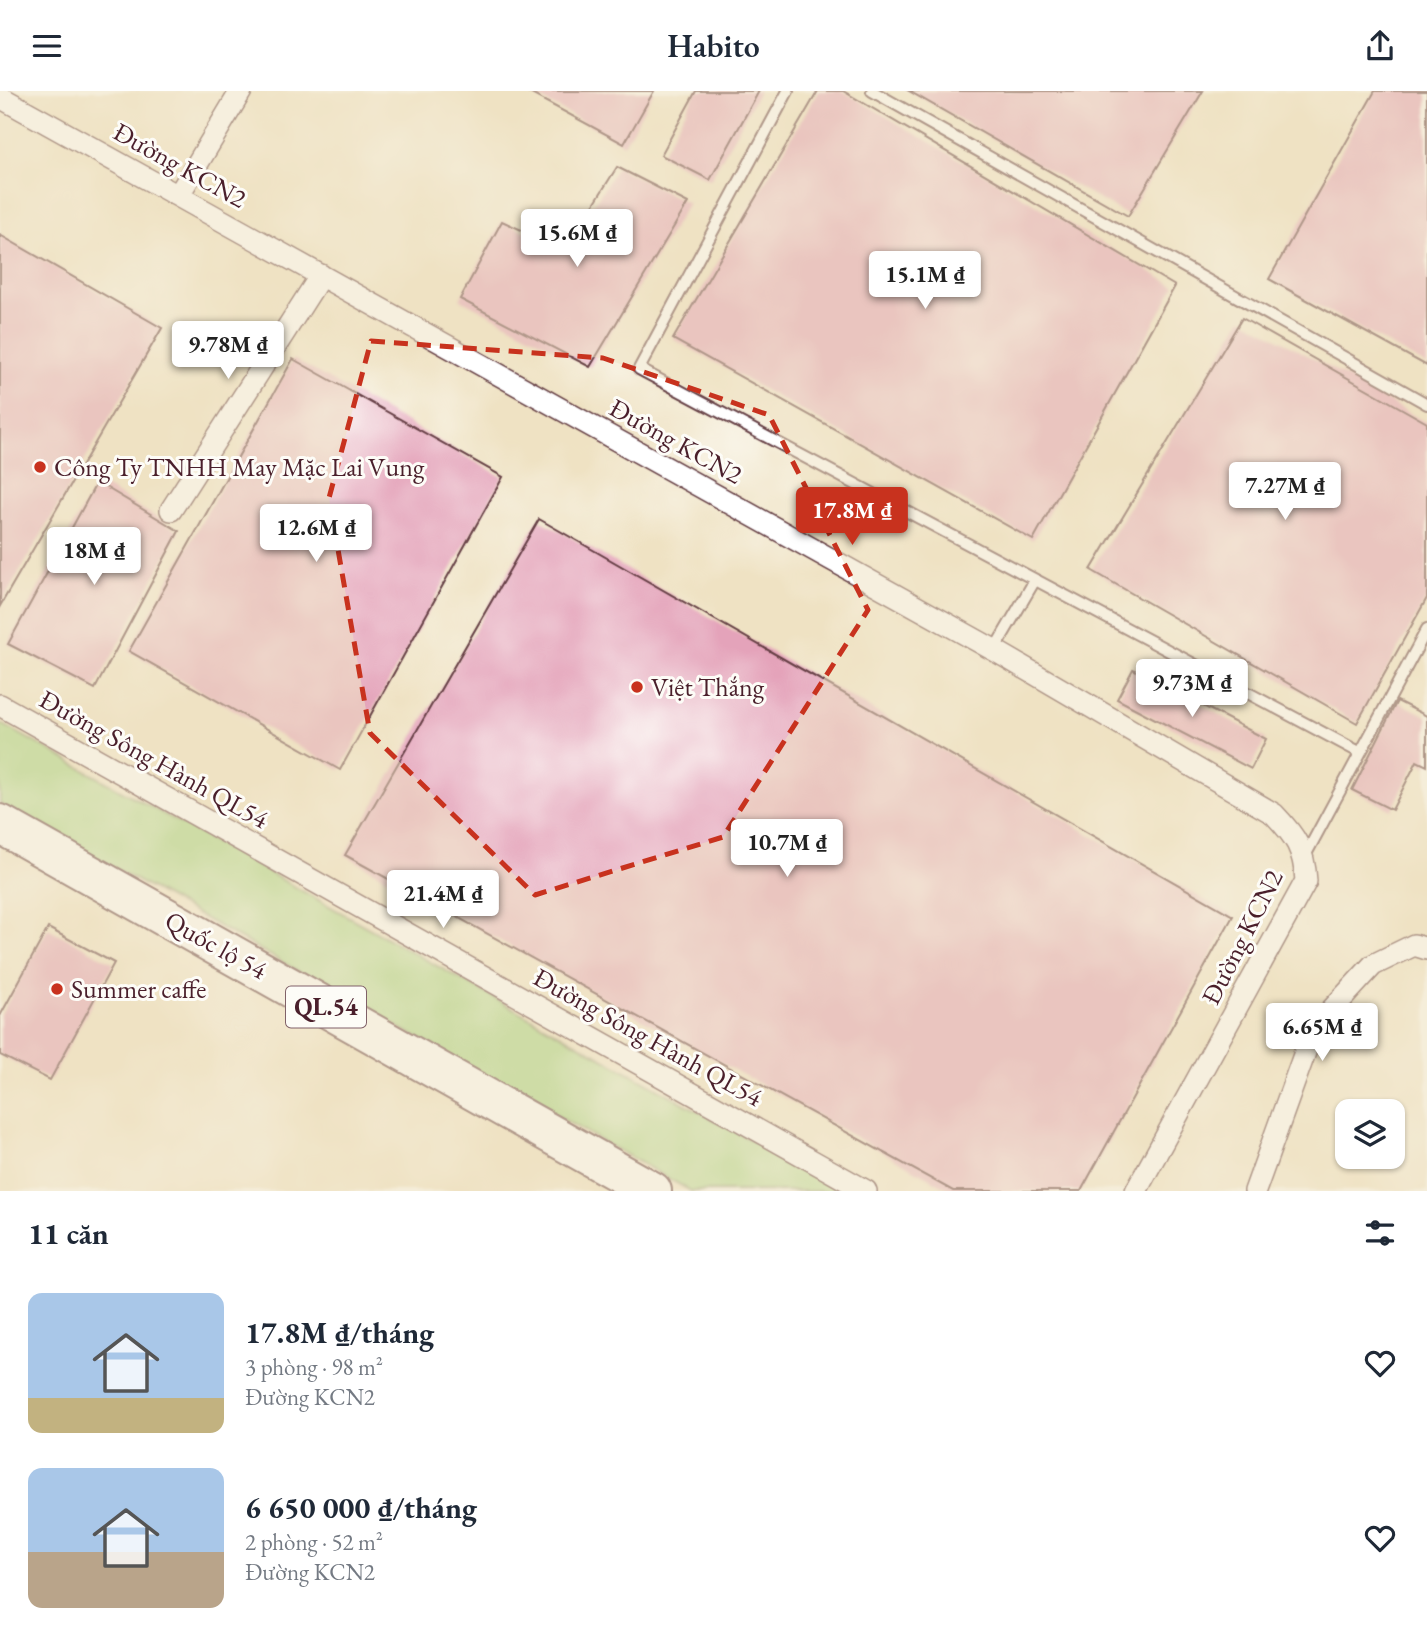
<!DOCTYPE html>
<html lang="vi">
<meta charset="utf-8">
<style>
:root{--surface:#fff;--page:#f2f2f3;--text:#1f2937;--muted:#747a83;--accent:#c8321e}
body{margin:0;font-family:"EB Garamond",serif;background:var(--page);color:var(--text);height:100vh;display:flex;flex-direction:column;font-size:26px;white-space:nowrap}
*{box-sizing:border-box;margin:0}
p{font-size:23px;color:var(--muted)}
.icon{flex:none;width:38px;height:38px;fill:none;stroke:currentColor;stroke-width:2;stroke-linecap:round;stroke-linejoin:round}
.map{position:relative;height:1100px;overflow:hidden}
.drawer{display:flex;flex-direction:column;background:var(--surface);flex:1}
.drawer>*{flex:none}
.controls{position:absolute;left:1335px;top:1008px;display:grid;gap:14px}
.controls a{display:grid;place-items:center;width:70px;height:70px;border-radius:14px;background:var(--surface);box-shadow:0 2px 5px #0004;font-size:35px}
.price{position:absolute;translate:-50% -60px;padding:0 16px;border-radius:7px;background:#fff;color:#222;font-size:23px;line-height:46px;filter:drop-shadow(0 2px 4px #0008)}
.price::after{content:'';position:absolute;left:50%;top:42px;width:21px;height:16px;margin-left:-10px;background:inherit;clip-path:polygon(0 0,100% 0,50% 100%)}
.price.selected{background:var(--accent);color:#fff}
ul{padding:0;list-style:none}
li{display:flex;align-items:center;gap:21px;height:175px;padding:0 28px}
li span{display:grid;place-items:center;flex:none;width:196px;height:140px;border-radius:14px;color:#555}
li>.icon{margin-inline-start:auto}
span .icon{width:84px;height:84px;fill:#fffc;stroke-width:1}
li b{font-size:30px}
h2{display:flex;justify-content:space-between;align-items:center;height:84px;padding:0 28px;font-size:30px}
header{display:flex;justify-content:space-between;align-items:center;height:91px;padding:0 28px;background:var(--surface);font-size:32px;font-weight:600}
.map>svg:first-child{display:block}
</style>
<header><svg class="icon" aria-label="menu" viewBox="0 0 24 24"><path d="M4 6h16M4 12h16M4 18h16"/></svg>Habito<svg class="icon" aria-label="share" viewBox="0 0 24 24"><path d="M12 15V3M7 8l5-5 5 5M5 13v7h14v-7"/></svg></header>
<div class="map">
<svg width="1427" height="1100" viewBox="0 0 1427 1100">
<rect width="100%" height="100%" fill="#fdfcf7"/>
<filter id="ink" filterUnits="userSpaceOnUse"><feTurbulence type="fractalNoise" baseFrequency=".0143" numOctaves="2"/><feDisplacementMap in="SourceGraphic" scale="14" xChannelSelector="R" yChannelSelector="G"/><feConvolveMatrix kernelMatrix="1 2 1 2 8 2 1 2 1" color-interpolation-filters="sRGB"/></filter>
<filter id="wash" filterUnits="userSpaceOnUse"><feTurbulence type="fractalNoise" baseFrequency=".00686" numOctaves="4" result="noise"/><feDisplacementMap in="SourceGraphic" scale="28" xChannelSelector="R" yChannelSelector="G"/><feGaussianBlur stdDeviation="1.57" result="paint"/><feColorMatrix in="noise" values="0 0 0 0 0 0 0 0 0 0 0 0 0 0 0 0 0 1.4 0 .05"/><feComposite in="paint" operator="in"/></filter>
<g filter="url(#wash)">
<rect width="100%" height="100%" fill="#efe2c3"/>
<!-- green -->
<path fill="#a7d684" stroke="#787a58" stroke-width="2" d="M0,632L842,1100H691L0,713Z"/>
<g id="blocks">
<!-- building -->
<path fill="#e4a3ba" d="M526,0H654L624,53Z
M696,0H759L710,89L661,64Z
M818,0H843L1175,195L1033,449L673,248Z
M909,0H1203L1128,125Z
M1375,0H1427V275L1269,188Z
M617,76L688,112L590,276L460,208L502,130L565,159Z
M0,144L162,237L0,515Z
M1242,227L1427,332V507L1357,632L1091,479Z
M293,268L503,386L340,679L129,560Z
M97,391L179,440L95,598L8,553Z
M539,428L1233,825L1081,1100H953L345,764Z
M1133,578L1266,648L1251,678L1117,608Z
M1397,610L1427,625V675L1417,670L1392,719L1352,699Z
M48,837L114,872L50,989L0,964V925Z"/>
</g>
</g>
<g filter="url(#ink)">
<use href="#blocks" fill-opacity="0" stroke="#633c42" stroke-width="2"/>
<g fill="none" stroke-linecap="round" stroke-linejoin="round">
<!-- lane casing -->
<g stroke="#633c42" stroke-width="14">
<path id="lane" d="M788,0L639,278L1359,661
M872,0L1427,313
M994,559L1035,489
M1305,765L1427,538"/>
</g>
<!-- street casing -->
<g stroke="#633c42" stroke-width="24">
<path id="street" d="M0,6L994,559L1274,723C1296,746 1304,758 1306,790L1136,1100
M178,105L241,0
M171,419L321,184
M0,614L866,1100
M1255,1100L1313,939L1373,874L1414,854L1427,858"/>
</g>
<!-- highway casing -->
<g stroke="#633c42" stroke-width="42">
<path id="highway" d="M0,733L652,1100"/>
</g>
<!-- lane -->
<use href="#lane" stroke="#fff" stroke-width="10"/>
<!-- street -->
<use href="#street" stroke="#fff" stroke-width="21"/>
<!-- highway -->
<use href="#highway" stroke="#fff" stroke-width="38"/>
</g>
</g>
<!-- marked area -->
<path d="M0 0H1427V1100H0ZM371,250L603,267L769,324L868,519L723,746L535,804L370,642L329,407Z" fill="#efe2c3" fill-opacity=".55" fill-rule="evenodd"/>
<path fill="none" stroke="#c8321e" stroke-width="5" stroke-dasharray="14 9" stroke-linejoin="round" d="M371,250L603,267L769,324L868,519L723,746L535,804L370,642L329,407Z"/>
<!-- markers -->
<g fill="#c8321e" stroke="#fdfcf7" stroke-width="2.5">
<circle cx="40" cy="376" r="7"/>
<circle cx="637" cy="596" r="7"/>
<circle cx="57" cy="898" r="7"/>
</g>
<g text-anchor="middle" stroke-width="6" stroke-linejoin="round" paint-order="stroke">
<!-- shield labels -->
<rect fill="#fdfcf7" stroke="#806168" stroke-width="2" x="286" y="895.5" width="80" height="41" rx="5"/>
<g font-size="24" font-weight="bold" fill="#4a1f2b">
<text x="326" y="924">QL.54</text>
</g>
<!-- street labels -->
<g font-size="26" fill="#4a1f2b" stroke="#fdfcf7">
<text transform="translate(180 74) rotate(29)" y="9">Đường KCN2</text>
<text transform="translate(676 350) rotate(29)" y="9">Đường KCN2</text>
<text transform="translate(154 668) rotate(29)" y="9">Đường Sông Hành QL54</text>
<text transform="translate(1242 846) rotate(-63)" y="9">Đường KCN2</text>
<text transform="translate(216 854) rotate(29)" y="9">Quốc lộ 54</text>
<text transform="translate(648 946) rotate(29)" y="9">Đường Sông Hành QL54</text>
</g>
<!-- poi labels -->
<g font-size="26" fill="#4a1f2b" stroke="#fdfcf7" text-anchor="start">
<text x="54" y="385">Công Ty TNHH May Mặc Lai Vung</text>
<text x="651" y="605">Việt Thắng</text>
<text x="71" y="907">Summer caffe</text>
</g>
</g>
</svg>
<div class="controls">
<a><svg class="icon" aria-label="layers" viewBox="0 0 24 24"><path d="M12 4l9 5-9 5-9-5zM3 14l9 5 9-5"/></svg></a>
</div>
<b class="price" style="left:577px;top:178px">15.6M ₫</b>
<b class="price" style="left:925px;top:220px">15.1M ₫</b>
<b class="price" style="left:228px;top:290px">9.78M ₫</b>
<b class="price" style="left:1285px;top:431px">7.27M ₫</b>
<b class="price selected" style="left:852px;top:456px">17.8M ₫</b>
<b class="price" style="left:316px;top:473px">12.6M ₫</b>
<b class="price" style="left:94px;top:496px">18M ₫</b>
<b class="price" style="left:1192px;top:628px">9.73M ₫</b>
<b class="price" style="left:787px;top:788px">10.7M ₫</b>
<b class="price" style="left:443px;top:839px">21.4M ₫</b>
<b class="price" style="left:1322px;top:972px">6.65M ₫</b>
</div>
<section class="drawer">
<h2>11 căn<svg class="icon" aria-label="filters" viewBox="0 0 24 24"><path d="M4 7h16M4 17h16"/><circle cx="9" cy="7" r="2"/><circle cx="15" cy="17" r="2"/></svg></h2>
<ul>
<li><span style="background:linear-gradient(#a9c7e8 75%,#c2b280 0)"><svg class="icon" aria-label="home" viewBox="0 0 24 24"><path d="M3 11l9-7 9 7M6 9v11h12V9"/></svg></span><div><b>17.8M ₫/tháng</b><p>3 phòng · 98 m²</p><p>Đường KCN2</p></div><svg class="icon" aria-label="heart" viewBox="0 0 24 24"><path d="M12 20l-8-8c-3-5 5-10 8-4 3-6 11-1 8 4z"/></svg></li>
<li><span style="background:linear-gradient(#a9c7e8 60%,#b9a48a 0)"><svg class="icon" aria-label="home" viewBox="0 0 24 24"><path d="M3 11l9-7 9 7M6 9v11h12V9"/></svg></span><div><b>6 650 000 ₫/tháng</b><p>2 phòng · 52 m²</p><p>Đường KCN2</p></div><svg class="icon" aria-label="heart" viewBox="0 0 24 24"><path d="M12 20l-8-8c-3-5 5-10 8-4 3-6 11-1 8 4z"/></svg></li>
</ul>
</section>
